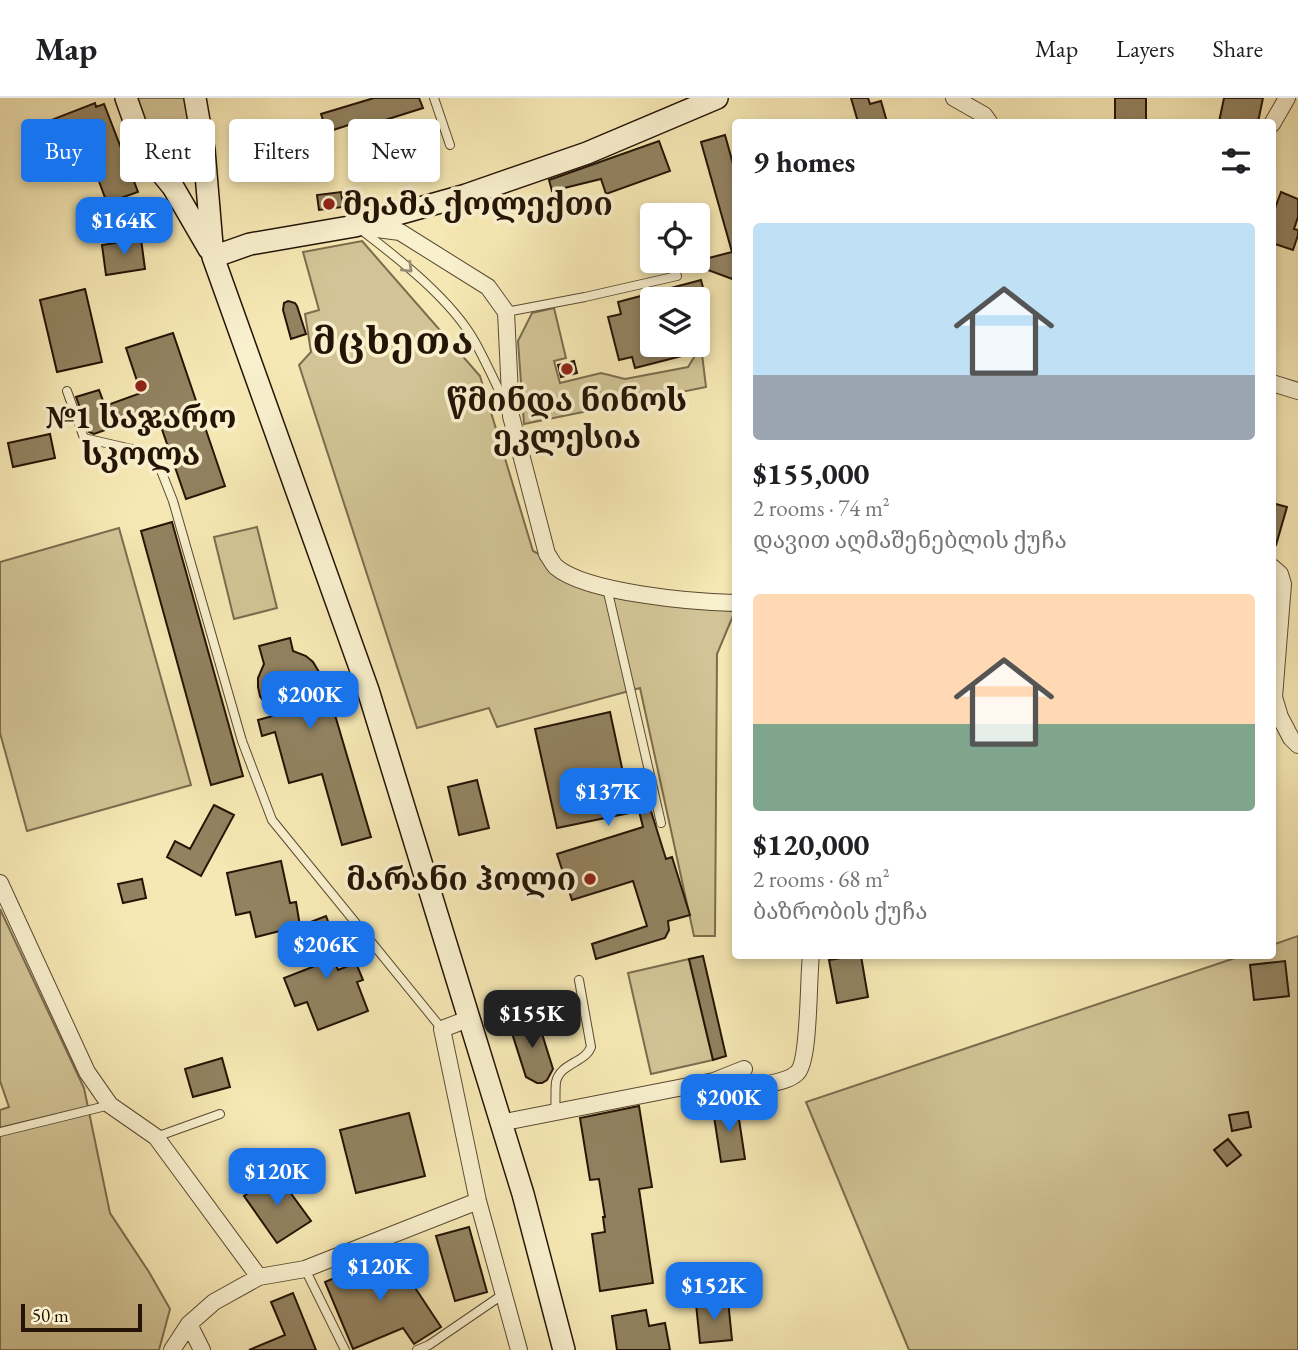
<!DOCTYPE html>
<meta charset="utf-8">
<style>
:root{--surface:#fff;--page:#f6f6f6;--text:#202124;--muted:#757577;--line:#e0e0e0;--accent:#1a73e8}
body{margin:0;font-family:"EB Garamond","Noto Serif Georgian",serif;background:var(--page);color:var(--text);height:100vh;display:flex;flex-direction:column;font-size:26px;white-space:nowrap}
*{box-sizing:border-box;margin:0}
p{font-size:23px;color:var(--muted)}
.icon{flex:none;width:38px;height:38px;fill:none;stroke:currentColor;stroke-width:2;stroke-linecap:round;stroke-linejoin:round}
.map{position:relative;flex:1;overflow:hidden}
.panel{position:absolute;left:732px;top:21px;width:544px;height:840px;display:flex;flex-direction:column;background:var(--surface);border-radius:7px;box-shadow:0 4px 10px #0003}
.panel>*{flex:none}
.top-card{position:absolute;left:21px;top:21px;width:606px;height:63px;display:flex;gap:14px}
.buttons{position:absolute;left:640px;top:105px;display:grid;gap:14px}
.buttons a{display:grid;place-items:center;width:70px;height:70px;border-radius:7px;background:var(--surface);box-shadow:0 4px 10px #0003;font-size:35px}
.scale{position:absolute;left:21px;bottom:18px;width:121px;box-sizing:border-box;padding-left:7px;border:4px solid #251405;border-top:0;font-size:19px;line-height:24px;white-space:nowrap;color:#251405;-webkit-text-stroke:5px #f9f0ce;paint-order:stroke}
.price{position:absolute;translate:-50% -60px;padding:0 16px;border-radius:14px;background:var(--accent);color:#fff;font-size:23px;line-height:46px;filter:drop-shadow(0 2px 4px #0008)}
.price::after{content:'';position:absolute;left:50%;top:42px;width:21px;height:16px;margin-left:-10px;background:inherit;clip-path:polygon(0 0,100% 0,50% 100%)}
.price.current{background:#222;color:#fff}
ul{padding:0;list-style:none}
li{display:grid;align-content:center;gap:14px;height:371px;padding:0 21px}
li span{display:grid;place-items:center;height:217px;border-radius:7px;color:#555}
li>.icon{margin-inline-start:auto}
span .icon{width:126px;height:126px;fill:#fffc;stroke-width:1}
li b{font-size:30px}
h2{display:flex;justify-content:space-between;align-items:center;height:84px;padding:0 21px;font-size:30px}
.tag{padding:0 24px;border-radius:7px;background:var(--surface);box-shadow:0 4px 10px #0003;font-size:24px;line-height:63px}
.tag.current{background:var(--accent);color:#fff}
header{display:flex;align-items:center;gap:42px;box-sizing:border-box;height:98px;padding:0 35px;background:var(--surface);border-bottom:2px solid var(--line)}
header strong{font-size:33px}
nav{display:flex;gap:38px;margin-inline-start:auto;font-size:24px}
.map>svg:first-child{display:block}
</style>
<header>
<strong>Map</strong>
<nav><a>Map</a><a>Layers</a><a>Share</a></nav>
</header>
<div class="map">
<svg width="1298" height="1252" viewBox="0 0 1298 1252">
<rect width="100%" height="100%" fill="#f6e8b4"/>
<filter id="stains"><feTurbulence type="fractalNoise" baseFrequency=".00286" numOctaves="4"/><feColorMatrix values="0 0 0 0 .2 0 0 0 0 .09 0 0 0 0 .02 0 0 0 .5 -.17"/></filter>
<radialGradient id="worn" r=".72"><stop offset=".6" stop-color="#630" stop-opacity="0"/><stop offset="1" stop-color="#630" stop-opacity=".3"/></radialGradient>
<!-- green -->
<path fill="#d2c496" stroke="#7c6c4e" stroke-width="2" d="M133,0H188L192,38L169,53C147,43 142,22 133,0Z
M362,143L480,278L533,453L623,501L735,513L717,556L715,838H694L640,590L497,629L489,610L417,630L299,267L311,254L305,216L319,212L303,154Z
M554,210L566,260L554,263L560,285L601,275L625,281L688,269L701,248L706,289L524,326L518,243L532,215Z
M257,429L277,510L234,521L214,439Z
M119,430L191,687L27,733L0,635V464Z
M0,811L84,990L110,1115L149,1174L170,1211L159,1252H0V1012L9,1009L0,983Z
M1298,838V1252H909L806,1004L1241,858H1272V847Z
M689,861L713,962L651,976L628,875Z"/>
<!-- building -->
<path fill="#928260" stroke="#251405" stroke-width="2" d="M374,0H419L423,10L363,29L361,23L327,34L321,16Z
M851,0H868L870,6L881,3L887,24H858Z
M1115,0H1146V24H1115Z
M1224,0H1263L1258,24H1219Z
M95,5L96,9L104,6L138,94L107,105L84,43L52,55L41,26Z
M725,37L735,73V182L689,165L732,154L701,44Z
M659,43L670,73L606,96L601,81L552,93L549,82Z
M341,94L343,109L319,112L317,97Z
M1281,94L1298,101V119L1294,131L1298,132V137L1293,152L1272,145V118Z
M141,141L145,171L106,177L102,147Z
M701,182L706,201H653V247H708L709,251L635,270L632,259L619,262L608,219L621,216L618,204Z
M85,191L102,264L57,274L40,202Z
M288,203L295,205L297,208L306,236L291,241L283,212L284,205Z
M173,235L225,388L186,401L156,314L94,336L89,334L76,299L99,292L105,308L141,295L126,250Z
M574,263L577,275L561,279L558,267Z
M50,336L55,360L13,369L8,345Z
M1272,405L1287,409L1276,447L1272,446Z
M172,424L243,678L211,687L141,433Z
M290,540L293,553L306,558L313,564L322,579L331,576L344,615L335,617L371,739L342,747L322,676L289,685L275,634L262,638L258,622L273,618L260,598L258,589V580L264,566L259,548Z
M610,614L628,698L645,694L666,761L672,759L690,817L668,823L669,832L665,840L596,861L592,846L647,828L633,783L572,802L557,756L643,729L639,713L557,730L535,631Z
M477,682L489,730L459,737L448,689Z
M214,707L234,717L201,778L167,759L175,743L190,751Z
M281,763L290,805L296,804L300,828L256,839L250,814L236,817L227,775Z
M142,781L146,800L123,805L118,786Z
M326,818L336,844L328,847L338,872L356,865L363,882L357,884L368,913L318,932L307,904L295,908L284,880L315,868L300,828Z
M703,858L726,958L713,962L689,861Z
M854,858H861L868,899L837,905L829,862Z
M1285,863L1289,898L1254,902L1250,867Z
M521,918L538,923L553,971L547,982L542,985H537L526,979L511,932L517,920Z
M222,960L230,989L193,999L185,971Z
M639,1008L652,1089L639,1091L653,1185L600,1193L592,1136L605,1134L603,1119H605L599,1081L590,1082L580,1020Z
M737,1008L745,1061L721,1064L713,1012Z
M1248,1014L1251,1029L1232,1033L1229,1017Z
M409,1015L425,1078L356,1095L340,1032Z
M1228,1041L1241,1057L1227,1068L1214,1052Z
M276,1075L311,1123L277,1145L244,1098Z
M469,1129L487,1194L455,1203L436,1138Z
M392,1155L441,1229L414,1246L403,1230L353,1251L325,1184L367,1166L369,1169Z
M293,1195L316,1252H249L285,1237L271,1204Z
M728,1202L732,1242L700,1245L696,1206Z
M646,1212L649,1228L665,1225L670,1252H617L612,1218Z"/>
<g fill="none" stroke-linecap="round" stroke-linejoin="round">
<!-- lane casing -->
<g stroke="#594931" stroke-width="10">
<path id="lane" d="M434,0L450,47
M360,131C398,160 452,202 475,244C486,264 496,286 506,307
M506,214L585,199L677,178
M67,293L84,340L136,352L160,370L173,403L242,643L272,722L442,931
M607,490L661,725
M555,1013C556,1004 555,993 556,984C560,965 585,965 591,949L579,882
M0,1034L110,1007
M156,1039L220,1016
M305,1171L345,1252
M417,1252L429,1247L505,1195"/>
</g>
<!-- street casing -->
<g stroke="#594931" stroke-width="18">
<path id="street" d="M954,0L984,17L989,24
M1272,26L1287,0
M362,129L400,134L488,189L506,214L511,318L547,456C550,460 553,466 556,469C587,495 693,504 735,505
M1272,285L1298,293
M1272,469L1280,476L1283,486L1274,599L1280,619L1291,640L1298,647
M0,785L87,974L110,1007L156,1039L259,1179
M468,921L442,931L478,1103L519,1252
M756,989C769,985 788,984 797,975C810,964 808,879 811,858
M500,1025L714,983L744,971
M189,1226L202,1252
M172,1252L189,1226L214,1204L259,1179L305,1171L478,1103"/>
</g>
<!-- secondary casing -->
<g stroke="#251405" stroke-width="24">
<path id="secondary" d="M126,0L146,56L173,89L209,151
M195,0L204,52L213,159L368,592L523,1096L564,1252
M146,56C170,63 186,59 203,40
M213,159L250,146L355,128L466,97L587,55L717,0"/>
</g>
<!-- lane -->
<use href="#lane" stroke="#f9f0ce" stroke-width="8"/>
<!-- street -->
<use href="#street" stroke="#f9f0ce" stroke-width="16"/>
<!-- secondary -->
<use href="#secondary" stroke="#f9f0ce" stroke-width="21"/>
</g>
<!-- one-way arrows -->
<defs><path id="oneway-chevron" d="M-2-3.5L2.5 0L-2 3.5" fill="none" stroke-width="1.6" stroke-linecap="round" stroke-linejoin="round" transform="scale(1.75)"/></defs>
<use stroke="#9a8d74" href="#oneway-chevron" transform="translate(408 170) rotate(44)"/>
<!-- markers -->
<g fill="#8f2418" stroke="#f9f0ce" stroke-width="2.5">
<circle cx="329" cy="106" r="7"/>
<circle cx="567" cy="271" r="7"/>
<circle cx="141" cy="288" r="7"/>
<circle cx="590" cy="781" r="7"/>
</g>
<g text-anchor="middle" stroke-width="7" stroke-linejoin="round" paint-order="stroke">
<!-- poi labels -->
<g font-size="32" font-weight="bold" fill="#251405" stroke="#f9f0ce">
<text x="343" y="117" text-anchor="start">მეამა ქოლექთი</text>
<text x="567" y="313">წმინდა ნინოს<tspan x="567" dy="37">ეკლესია</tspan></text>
<text x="141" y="330">№1 საჯარო<tspan x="141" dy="37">სკოლა</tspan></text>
<text x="576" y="792" text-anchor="end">მარანი ჰოლი</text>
</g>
<!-- district labels -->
<g font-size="38" font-weight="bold" letter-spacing="2" fill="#251405" stroke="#f9f0ce">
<text x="394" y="256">მცხეთა</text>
</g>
</g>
<rect width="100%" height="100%" filter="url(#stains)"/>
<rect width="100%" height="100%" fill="url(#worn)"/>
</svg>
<div class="buttons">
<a><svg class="icon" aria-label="locate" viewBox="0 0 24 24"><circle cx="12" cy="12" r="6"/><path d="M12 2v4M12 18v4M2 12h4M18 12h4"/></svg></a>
<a><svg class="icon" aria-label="layers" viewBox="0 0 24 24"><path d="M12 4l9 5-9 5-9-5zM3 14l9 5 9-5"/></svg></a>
</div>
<div class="scale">50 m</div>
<b class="price" style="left:124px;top:159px">$164K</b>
<b class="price" style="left:310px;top:633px">$200K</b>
<b class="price" style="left:608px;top:730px">$137K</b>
<b class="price" style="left:326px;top:883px">$206K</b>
<b class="price current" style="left:532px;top:952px">$155K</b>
<b class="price" style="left:729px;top:1036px">$200K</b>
<b class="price" style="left:277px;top:1110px">$120K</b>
<b class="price" style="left:380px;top:1205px">$120K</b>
<b class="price" style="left:714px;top:1224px">$152K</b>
<div class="top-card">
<a class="tag current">Buy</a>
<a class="tag">Rent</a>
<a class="tag">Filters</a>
<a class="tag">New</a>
</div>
<section class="panel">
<h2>9 homes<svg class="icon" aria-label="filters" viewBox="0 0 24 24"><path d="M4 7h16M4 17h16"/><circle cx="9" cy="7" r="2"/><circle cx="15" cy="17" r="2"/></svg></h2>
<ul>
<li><span style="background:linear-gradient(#bfe0f5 70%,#9aa5b1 0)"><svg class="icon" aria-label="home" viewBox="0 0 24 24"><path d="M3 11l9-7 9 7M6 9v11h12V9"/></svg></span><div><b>$155,000</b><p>2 rooms · 74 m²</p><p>დავით აღმაშენებლის ქუჩა</p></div></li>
<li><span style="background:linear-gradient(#ffd9b3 60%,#7fa58c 0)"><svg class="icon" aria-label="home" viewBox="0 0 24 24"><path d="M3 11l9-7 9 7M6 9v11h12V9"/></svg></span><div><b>$120,000</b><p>2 rooms · 68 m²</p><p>ბაზრობის ქუჩა</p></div></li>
</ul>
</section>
</div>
